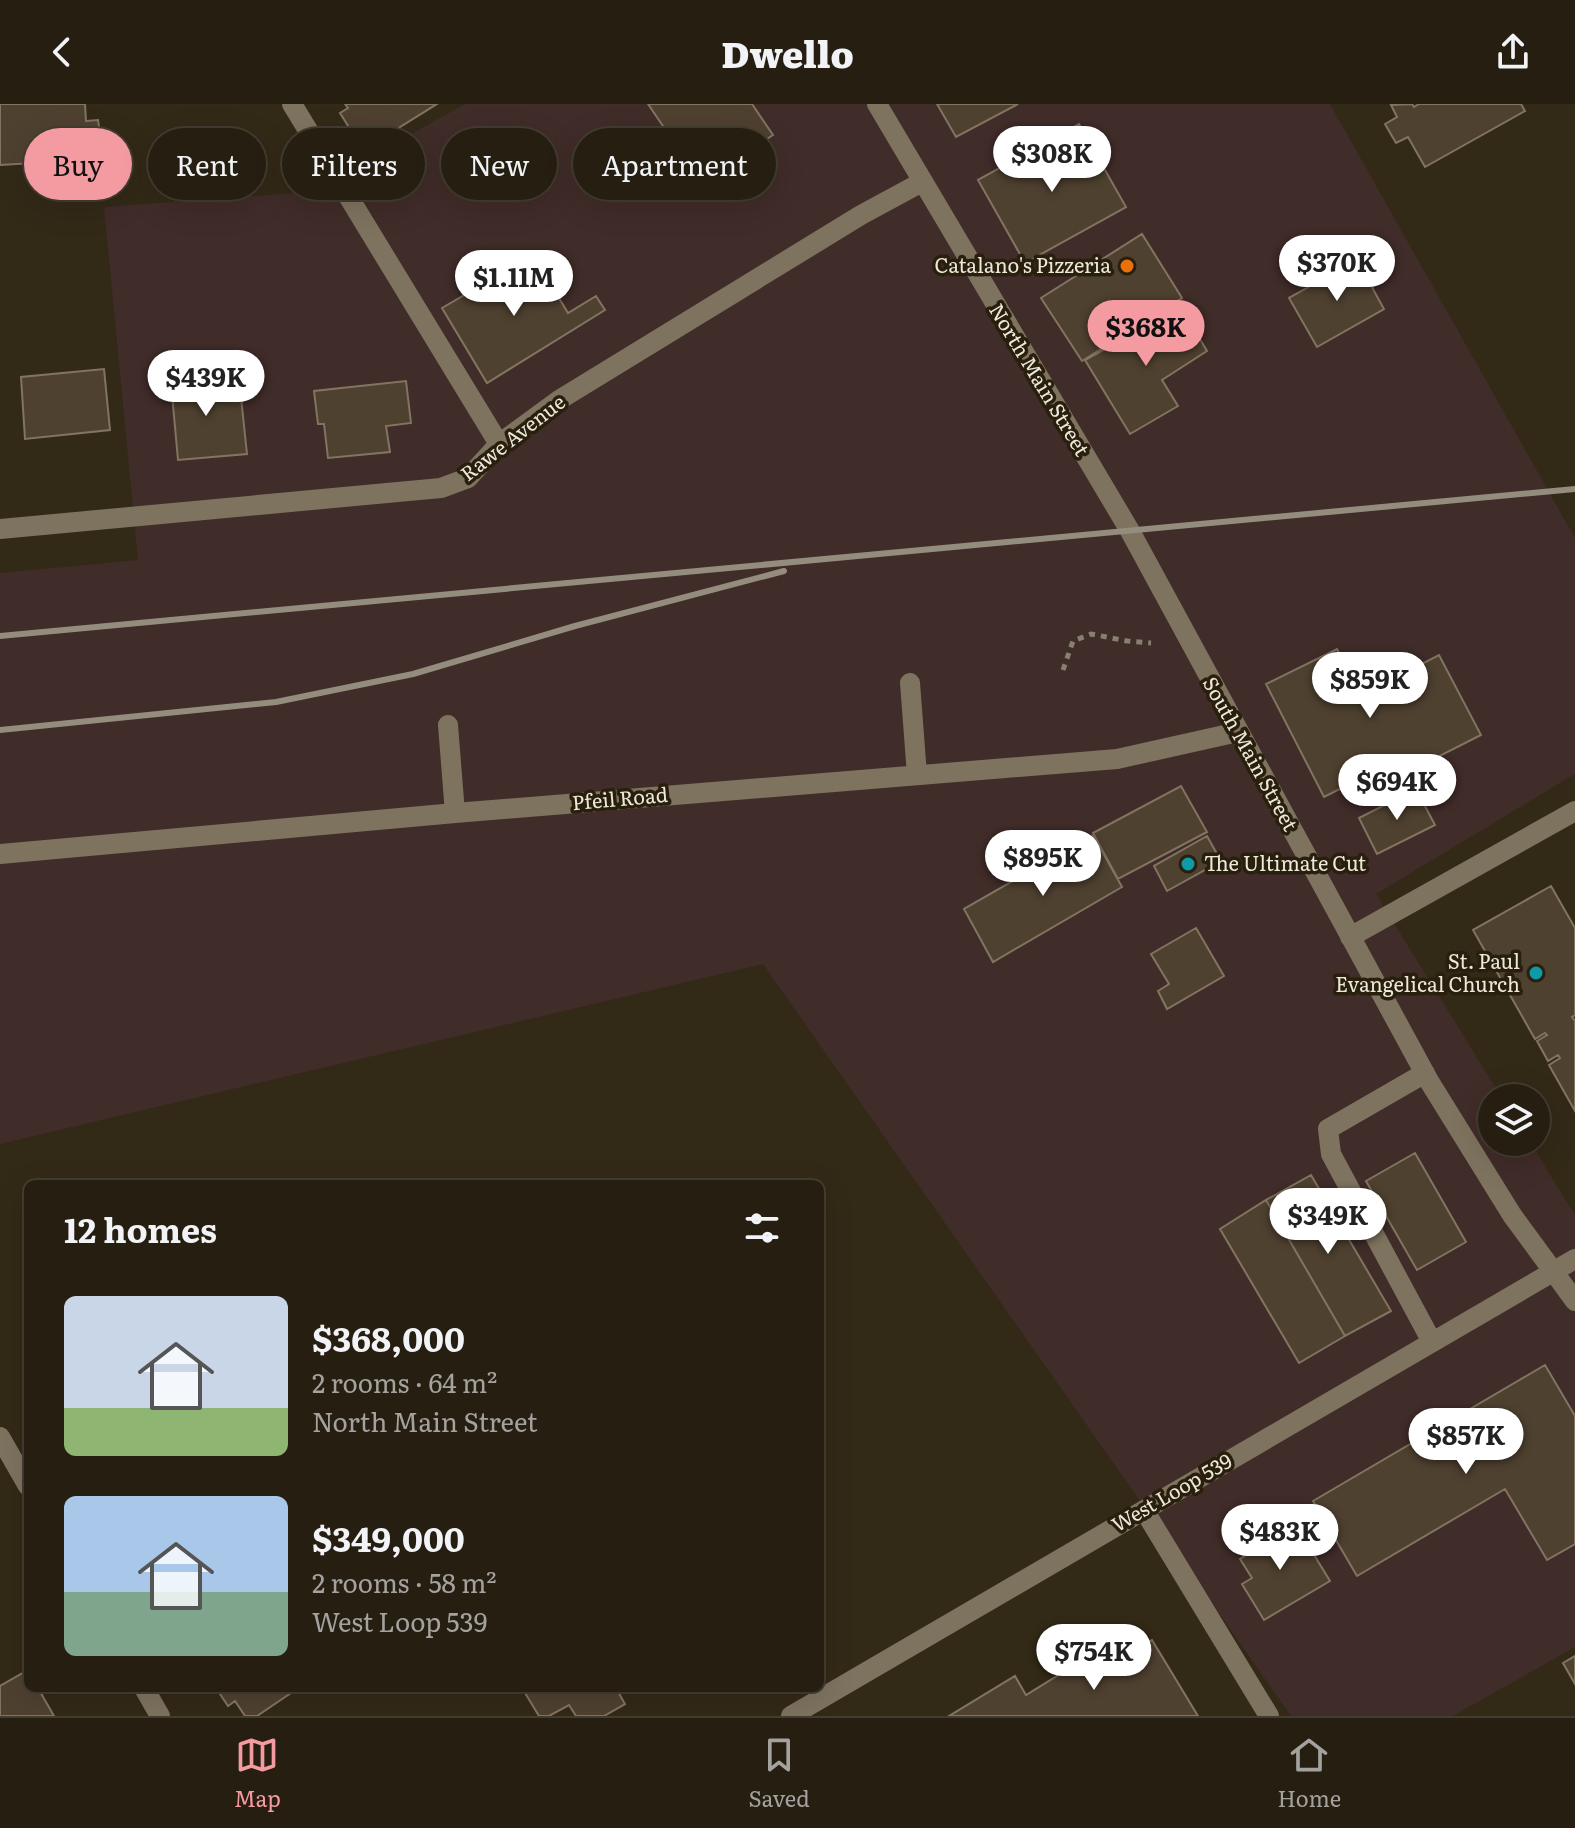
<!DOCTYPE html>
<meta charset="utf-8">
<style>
:root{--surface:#261f11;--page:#322c1f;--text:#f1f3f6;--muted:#a4a29f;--line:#423d31;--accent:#f49aa1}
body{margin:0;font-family:Literata,serif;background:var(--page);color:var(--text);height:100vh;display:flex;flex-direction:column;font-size:30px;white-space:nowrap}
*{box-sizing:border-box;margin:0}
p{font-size:26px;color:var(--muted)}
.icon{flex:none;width:44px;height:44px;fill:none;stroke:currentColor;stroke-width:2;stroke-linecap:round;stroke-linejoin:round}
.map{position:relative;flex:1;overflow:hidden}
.panel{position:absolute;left:24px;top:1076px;width:800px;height:512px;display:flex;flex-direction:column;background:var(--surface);border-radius:12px;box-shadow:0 8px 32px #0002,0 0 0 2px var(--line)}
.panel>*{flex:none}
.top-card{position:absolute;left:24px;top:24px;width:800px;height:72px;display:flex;gap:16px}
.controls{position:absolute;left:1478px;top:980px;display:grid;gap:16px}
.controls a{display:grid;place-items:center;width:72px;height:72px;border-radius:50%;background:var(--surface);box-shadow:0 8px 32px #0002,0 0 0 2px var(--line);font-size:40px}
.price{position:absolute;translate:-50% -68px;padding:0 18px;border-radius:28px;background:#fff;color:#222;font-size:26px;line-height:52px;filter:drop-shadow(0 2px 4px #0008)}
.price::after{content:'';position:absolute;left:50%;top:48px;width:24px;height:18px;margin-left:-12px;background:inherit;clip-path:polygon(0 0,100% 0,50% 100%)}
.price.active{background:var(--accent);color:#111}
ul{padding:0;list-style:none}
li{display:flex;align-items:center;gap:24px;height:200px;padding:0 40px}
li span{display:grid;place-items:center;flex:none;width:224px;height:160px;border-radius:12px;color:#555}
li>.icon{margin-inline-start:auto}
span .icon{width:96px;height:96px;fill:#fffc;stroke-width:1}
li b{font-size:34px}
h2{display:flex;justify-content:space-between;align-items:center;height:96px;padding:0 40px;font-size:34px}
.tag{padding:0 28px;border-radius:36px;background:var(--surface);box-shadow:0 8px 32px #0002,0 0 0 2px var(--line);font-size:28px;line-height:72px}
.tag.active{background:var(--accent);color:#111}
header{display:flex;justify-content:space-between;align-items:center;height:104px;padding:0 40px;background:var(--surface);font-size:36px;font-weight:800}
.tab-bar{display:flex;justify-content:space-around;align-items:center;height:112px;border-top:2px solid var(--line);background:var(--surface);font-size:22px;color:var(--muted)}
.tab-bar a{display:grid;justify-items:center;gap:4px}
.tab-bar .active{color:var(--accent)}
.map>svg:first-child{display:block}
</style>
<header><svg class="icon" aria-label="back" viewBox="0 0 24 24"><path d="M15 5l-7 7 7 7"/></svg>Dwello<svg class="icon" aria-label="share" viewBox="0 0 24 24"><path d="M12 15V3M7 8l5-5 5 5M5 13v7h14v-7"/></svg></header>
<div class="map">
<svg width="1575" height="1612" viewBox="0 0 1575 1612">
<rect width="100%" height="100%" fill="#332917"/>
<!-- commercial -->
<path fill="#402c29" d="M465,0H1330L1575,434V670L1376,790L1502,994H1492V1038H1530L1575,1111V1543L1453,1612H1291L763,860L0,1040V469L138,456L104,103L307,88Z"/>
<!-- building -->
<path fill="#4f4130" stroke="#827461" stroke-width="2" d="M0,0H85L86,17L98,16L102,43L49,48V58L0,61Z
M345,0H437L371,41L368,36L360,41L340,9L348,4Z
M648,0H752L773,31L701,78Z
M937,0H1018L956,33Z
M1412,0L1414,3L1419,0H1521L1525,7L1425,63L1408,33L1396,39L1385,20L1397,13L1391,1Z
M1079,20L1126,103L1025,159L978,76Z
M1142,130L1182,194L1082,257L1041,194Z
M533,151L568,209L596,192L605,206L487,279L442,204Z
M1357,156L1384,205L1317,243L1289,194Z
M1181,203L1207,247L1162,276L1178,302L1130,330L1085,256Z
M104,265L110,326L25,335L21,273Z
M208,265L210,287L240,284L247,350L178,356L170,268Z
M406,277L411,319L386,322L390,348L328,354L324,320H318L314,287Z
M1337,545L1361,591L1439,551L1481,631L1396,674L1390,660L1324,693L1266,580Z
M1181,682L1207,728L1118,775L1093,729Z
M1416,685L1435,721L1377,750L1359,714Z
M1093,731L1122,783L993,858L964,805Z
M1207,732L1221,757L1167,787L1154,762Z
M1551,782L1575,824V911L1572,913L1575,917V1007L1549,961L1560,954L1558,951L1548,957L1537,937L1547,931L1545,929L1535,935L1473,826Z
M1196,824L1224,872L1167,905L1158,887L1169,880L1151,850Z
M1415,1049L1466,1138L1417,1166L1366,1077Z
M1311,1071L1391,1207L1345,1232L1266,1096Z
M1266,1096L1345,1232L1299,1259L1220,1125Z
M1545,1261L1575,1312V1440L1547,1456L1505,1385L1357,1472L1313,1397Z
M1267,1423L1274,1435L1286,1428L1298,1447L1308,1441L1330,1477L1264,1516L1242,1480L1252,1474L1240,1455L1251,1448L1244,1437Z
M1152,1536L1198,1612H949L1015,1572L1026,1591L1078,1559L1095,1571Z
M1575,1552V1580L1563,1559Z
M28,1566V1584H38L54,1612H0V1582Z
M222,1584H288L291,1589L257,1612H245L235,1597L228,1602L218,1587Z
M522,1584H616L625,1600L604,1612H576L569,1601L549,1612H539Z"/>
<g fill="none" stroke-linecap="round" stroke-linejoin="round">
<!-- path -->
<path stroke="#877f70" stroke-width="5" stroke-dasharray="6 6" stroke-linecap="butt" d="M1063,566L1073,537L1091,530L1127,537L1151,539"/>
<!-- minor -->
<path stroke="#7e735f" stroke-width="20" d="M292,0L499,340
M877,0L1130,427L1429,977L1512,1111L1575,1197
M0,425L441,384L468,374L499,340L559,296L861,111L922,78
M910,579L917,671
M448,621L455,709
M0,750L455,709L1117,655L1238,628
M1350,833L1575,707
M1425,969L1328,1025L1331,1050L1432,1238
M0,1333L28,1382
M1144,1406L1269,1612
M144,1584L160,1612
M791,1612L1575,1155"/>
<!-- rail -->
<path stroke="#948c7d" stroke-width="6" d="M0,532L1575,385
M0,626L276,598L413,570L575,522L784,467"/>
</g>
<!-- markers -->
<circle fill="#e8710a" stroke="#291f0d" stroke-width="3" cx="1127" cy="162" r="8"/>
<g fill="#0f9aa8" stroke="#291f0d" stroke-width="3">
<circle cx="1188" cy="760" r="8"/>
<circle cx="1536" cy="869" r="8"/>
</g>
<g text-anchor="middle" stroke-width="7" stroke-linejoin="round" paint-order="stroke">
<!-- poi labels -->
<g font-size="20" fill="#eee8dc" stroke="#291f0d" text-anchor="end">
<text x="1111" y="169">Catalano's Pizzeria</text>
<text x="1204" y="767" text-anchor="start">The Ultimate Cut</text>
<text x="1520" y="865">St. Paul<tspan x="1520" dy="23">Evangelical Church</tspan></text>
</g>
<!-- street labels -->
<g font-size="20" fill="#eee8dc" stroke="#291f0d">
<text transform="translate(1039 276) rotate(59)" y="7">North Main Street</text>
<text transform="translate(513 334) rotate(-38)" y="7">Rawe Avenue</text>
<text transform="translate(1250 650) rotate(61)" y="7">South Main Street</text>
<text transform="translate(620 695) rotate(-5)" y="7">Pfeil Road</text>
<text transform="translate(1172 1389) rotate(-30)" y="7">West Loop 539</text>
</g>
</g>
</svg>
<div class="controls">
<a><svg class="icon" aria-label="layers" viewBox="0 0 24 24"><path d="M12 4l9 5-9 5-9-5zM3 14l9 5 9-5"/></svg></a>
</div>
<b class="price" style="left:1052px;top:90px">$308K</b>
<b class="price" style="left:1337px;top:199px">$370K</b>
<b class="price" style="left:514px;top:214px">$1.11M</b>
<b class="price active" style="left:1146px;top:264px">$368K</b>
<b class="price" style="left:206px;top:314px">$439K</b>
<b class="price" style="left:1370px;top:616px">$859K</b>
<b class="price" style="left:1397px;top:718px">$694K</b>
<b class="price" style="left:1043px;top:794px">$895K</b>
<b class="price" style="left:1328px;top:1152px">$349K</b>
<b class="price" style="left:1466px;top:1372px">$857K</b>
<b class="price" style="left:1280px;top:1468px">$483K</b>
<b class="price" style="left:1094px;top:1588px">$754K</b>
<div class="top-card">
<a class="tag active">Buy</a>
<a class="tag">Rent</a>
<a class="tag">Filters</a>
<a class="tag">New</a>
<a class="tag">Apartment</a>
</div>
<section class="panel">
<h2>12 homes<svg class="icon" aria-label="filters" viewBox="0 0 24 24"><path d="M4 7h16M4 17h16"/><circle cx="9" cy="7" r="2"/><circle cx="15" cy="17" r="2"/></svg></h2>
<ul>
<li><span style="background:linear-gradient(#c9d6e8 70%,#8fb573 0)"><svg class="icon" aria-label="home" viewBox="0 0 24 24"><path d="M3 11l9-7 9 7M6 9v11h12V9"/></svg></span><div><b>$368,000</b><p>2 rooms · 64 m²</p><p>North Main Street</p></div></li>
<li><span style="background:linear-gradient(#a9c7e8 60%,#7fa58c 0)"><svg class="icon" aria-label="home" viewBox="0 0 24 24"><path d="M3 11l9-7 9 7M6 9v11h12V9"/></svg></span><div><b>$349,000</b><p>2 rooms · 58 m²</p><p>West Loop 539</p></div></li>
</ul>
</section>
</div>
<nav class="tab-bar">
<a class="active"><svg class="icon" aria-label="map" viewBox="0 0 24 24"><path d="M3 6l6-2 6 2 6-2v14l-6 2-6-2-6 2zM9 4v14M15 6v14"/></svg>Map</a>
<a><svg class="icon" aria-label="saved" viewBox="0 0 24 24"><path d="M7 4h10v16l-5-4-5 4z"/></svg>Saved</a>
<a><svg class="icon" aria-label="home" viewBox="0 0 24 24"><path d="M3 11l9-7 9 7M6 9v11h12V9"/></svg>Home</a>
</nav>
